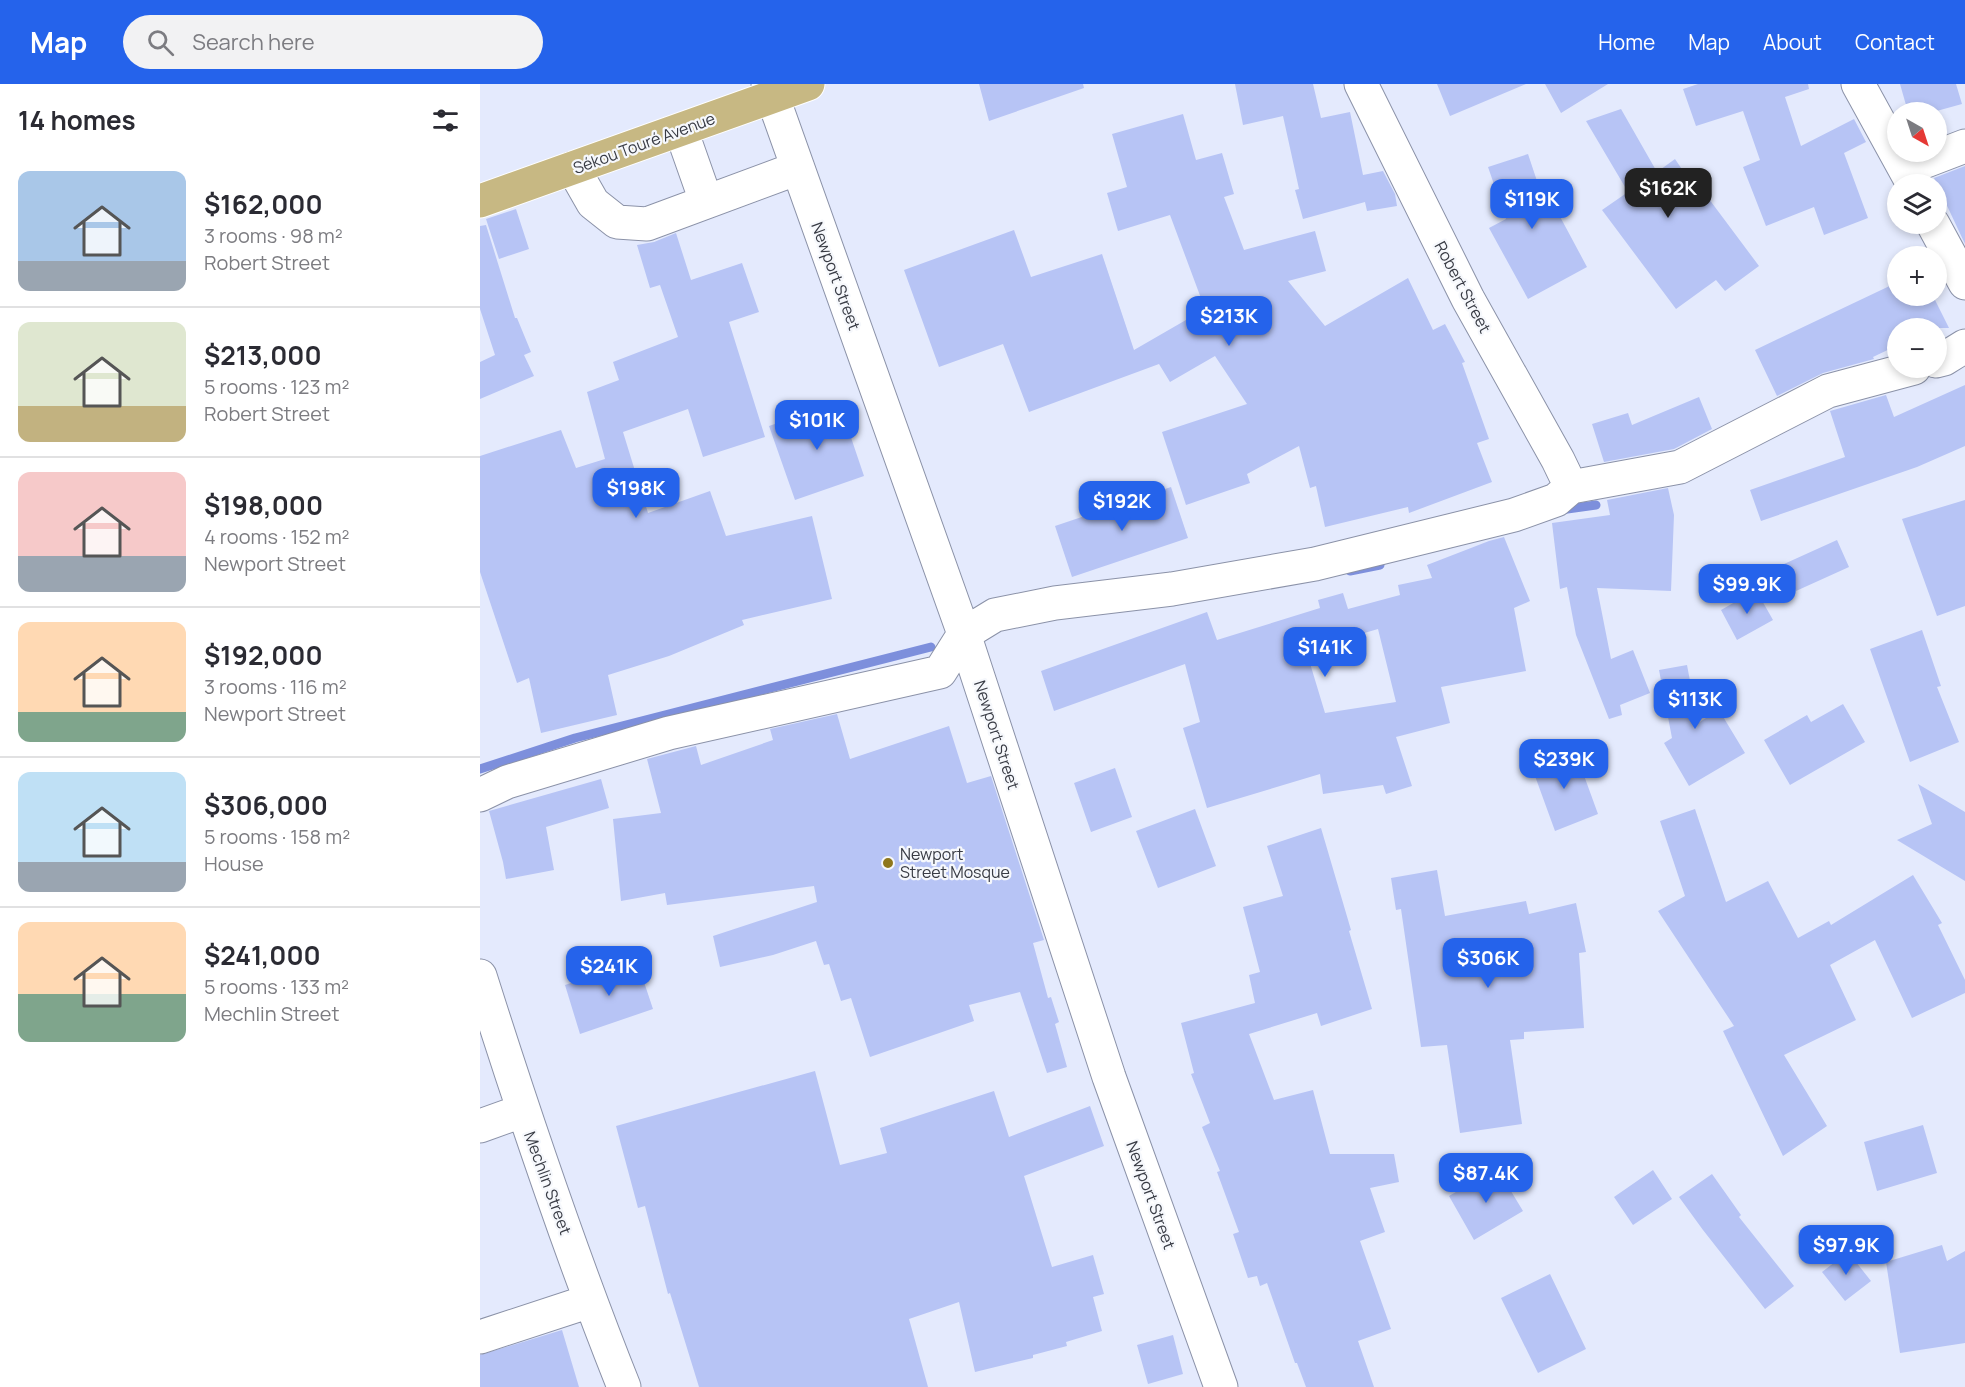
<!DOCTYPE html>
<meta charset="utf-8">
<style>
:root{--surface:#fff;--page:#f2f2f3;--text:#2b2b33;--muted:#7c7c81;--line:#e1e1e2;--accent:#2563eb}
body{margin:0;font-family:Manrope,sans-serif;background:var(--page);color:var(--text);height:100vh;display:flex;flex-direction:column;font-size:22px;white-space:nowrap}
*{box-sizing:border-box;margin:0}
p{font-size:20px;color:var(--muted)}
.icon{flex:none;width:33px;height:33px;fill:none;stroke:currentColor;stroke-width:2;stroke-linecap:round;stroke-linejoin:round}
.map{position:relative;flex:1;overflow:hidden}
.drawer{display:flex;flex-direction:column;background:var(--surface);width:480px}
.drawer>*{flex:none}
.needle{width:39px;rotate:141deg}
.fabs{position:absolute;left:1407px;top:18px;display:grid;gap:12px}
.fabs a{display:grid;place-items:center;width:60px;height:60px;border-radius:50%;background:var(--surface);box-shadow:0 3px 9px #0003;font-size:30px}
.price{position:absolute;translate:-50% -51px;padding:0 14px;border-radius:12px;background:var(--accent);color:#fff;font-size:20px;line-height:39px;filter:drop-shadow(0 2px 3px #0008)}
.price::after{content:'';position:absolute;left:50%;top:36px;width:18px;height:14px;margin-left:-9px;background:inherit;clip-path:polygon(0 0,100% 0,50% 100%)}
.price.active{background:#222;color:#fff}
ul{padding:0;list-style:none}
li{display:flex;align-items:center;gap:18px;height:150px;padding:0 18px}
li+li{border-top:2px solid var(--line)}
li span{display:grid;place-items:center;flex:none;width:168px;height:120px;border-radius:12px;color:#555}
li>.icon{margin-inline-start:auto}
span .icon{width:72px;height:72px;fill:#fffc;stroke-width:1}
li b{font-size:26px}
h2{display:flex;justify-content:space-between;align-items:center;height:72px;padding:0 18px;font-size:26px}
header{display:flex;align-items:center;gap:36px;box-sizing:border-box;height:84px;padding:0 30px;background:var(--accent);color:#fff}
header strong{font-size:28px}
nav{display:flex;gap:33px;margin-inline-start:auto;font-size:21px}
.search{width:420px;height:54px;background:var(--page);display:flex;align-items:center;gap:15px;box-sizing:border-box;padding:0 21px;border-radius:33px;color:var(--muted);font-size:22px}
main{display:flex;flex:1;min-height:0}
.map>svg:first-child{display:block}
</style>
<header>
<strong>Map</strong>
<div class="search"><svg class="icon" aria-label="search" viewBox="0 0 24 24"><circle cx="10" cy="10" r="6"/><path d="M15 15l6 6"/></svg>Search here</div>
<nav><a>Home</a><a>Map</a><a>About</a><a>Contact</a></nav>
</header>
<main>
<section class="drawer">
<h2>14 homes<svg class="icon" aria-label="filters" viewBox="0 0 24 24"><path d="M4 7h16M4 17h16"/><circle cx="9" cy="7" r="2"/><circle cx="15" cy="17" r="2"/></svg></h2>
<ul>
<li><span style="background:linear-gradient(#a9c7e8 75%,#9aa5b1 0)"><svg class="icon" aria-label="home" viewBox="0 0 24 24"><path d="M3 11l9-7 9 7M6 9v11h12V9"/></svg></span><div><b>$162,000</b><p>3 rooms · 98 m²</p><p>Robert Street</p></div></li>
<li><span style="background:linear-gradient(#dfe7d0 70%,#c2b280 0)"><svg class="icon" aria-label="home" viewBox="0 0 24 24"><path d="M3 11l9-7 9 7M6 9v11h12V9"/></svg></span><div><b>$213,000</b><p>5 rooms · 123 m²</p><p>Robert Street</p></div></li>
<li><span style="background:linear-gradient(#f6c9c9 70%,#9aa5b1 0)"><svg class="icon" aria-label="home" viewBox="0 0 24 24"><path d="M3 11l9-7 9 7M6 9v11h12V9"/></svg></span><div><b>$198,000</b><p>4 rooms · 152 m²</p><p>Newport Street</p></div></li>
<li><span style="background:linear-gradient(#ffd9b3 75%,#7fa58c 0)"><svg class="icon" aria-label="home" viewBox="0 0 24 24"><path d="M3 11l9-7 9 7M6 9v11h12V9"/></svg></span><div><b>$192,000</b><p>3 rooms · 116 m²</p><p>Newport Street</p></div></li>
<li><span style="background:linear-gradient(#bfe0f5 75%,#9aa5b1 0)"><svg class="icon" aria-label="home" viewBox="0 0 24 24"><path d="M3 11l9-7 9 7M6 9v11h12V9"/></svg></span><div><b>$306,000</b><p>5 rooms · 158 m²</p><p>House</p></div></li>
<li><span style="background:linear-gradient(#ffd9b3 60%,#7fa58c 0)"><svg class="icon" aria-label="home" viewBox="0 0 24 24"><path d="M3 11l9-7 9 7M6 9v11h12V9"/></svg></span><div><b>$241,000</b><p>5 rooms · 133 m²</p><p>Mechlin Street</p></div></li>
</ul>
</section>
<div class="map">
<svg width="1485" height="1303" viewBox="0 0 1485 1303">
<rect width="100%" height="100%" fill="#e4eafd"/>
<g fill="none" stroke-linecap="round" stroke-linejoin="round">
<!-- stream -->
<path stroke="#7d8fdc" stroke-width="9" d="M1080,426L1116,421
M870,487L900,481
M0,685L95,654L451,563"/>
</g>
<!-- building -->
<path fill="#b7c4f5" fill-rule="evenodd" d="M499,0H603L604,4L509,37Z
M755,0H833L841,34L870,28L883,91L903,87L915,110L917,122L887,127L885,118L823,135L815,106L819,105L803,32L763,41Z
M957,0H1046L970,32Z
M1065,0H1128L1081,29Z
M1218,0H1328L1329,5L1305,13L1321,62L1374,35L1386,58L1364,69L1388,134L1344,151L1334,123L1286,142L1263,83L1280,76L1263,27L1216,42L1203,5Z
M1420,0H1476L1482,20L1453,28H1428Z
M1141,25L1177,88L1195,75L1224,118L1229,115L1279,182L1245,207L1236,196L1196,225L1122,126L1148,108L1106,37Z
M703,30L716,76L742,69L754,110L744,113L764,166L835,147L846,187L808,197L845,242L928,194L953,246L965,240L985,278L982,279L1009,355L997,359L1012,398L929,429L928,423L845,443L836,402L830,404L819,362L767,390L770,399L706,421L682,348L767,320L735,272L690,298L679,280L549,328L523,260L459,283L424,186L534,146L551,193L622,170L654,266L725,225L690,131L638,147L627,109L647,103L632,50Z
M1048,70L1063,115L1069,112L1107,183L1048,215L1009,144L1026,135L1008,83Z
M1485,82V160L1454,94Z
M36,125L49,165L19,175L6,135Z
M6,141L35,234H37L51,268L44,271L54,292L0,315V278L15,271L0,225V142Z
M196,149L211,196L262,179L279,228L249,238L285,353L223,373L208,325L143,348L168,429L230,407L246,452L332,432L352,515L262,536L264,541L189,572L128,591L137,631L61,649L49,594L37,599L0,488V372L81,346L96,384L125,375L107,308L139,296L133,278L198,253L180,201L170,204L157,161L174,158Z
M1418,198V212H1453L1469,244H1418V261L1393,273L1394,275L1343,289L1297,312L1275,266Z
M1485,301V362L1437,383L1281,437L1270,406L1365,373L1350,327L1406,311L1414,333Z
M1219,313L1232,345L1194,365L1124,378L1112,340L1148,329L1152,341Z
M359,318L384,392L315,416L289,342Z
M691,403L708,454L592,493L575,442Z
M1188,404L1194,431L1191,507L1117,504L1131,575L1153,566L1170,609L1140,621L1142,631L1129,635L1096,551L1087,503L1080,505L1072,439L1130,431L1127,416Z
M1485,416V522L1457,532L1422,435Z
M1024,453L1050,517L1034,524L1046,587L961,603L970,639L916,653L932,702L906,710L903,701L843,710L840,690L727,724L703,644L720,638L705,580L574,627L561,587L727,528L737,556L840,524L838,516L863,509L868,525L920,511L918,501L952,494L947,481L1009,457ZM898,545L916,618L845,629L826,566Z
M1357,456L1369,483L1316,507L1304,480Z
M1276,506L1293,536L1257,556L1241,526Z
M1442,546L1461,602L1457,603L1479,658L1430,678L1390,565Z
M1207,581L1218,639L1239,626L1265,669L1209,702L1184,659L1192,654L1179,586Z
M1363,620L1385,658L1310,701L1284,656L1327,631L1331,638Z
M357,630L370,675L469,642L487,699L511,692L564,856L553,859L568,914L571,913L579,938L575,940L587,983L567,989L540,908L489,921L494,937L390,973L371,914L361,917L349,880L344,881L336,857L293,871L240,883L233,852L337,818L334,802L187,821L185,809L141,817L133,735L181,729L167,675L216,662L221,681L293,656L290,645Z
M1094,664L1118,730L1075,747L1051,681Z
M635,684L652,733L611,748L594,699Z
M121,695L129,724L66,743L74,786L26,795L23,778L9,727Z
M1438,700L1485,728V797L1417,756L1452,740Z
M715,725L736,782L678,804L656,747Z
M1215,725L1246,818L1288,797L1318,854L1349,837L1351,841L1433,791L1462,839L1458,841L1485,896V909L1432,934L1395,856L1350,881L1376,936L1304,971L1347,1042L1303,1072L1243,947L1254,942L1178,827L1205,812L1180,737Z
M841,744L871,846L869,847L892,925L841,942L837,929L769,950L794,1016L833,1006L850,1070H914L919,1098L890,1104L905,1148L880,1157L911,1245L878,1257L894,1303H826L817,1279H815L787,1199L780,1202L777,1192L768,1194L753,1150L759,1148L737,1088L740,1087L722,1043L730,1039L711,990L714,989L701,939L775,919L769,891L780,888L763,823L803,812L787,762Z
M957,786L965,832L1046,817L1049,830L1096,819L1106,868L1099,869L1104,944L1044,948V955L1030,956L1042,1040L980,1049L967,961L941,963L921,825L916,826L911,794Z
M157,877L173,925L100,950L85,901Z
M335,987L360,1081L407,1069L400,1044L514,1007L529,1053L610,1022L624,1062L544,1092L572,1183L613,1171L624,1210L613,1213L622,1247L586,1258L587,1262L553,1271V1274L495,1288L479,1218L429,1235L448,1303H219L190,1209L188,1210L165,1122L158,1124L136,1042Z
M1443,1041L1457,1089L1397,1107L1384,1058Z
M1017,1084L1043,1127L994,1156L969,1112Z
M1173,1086L1192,1115L1153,1141L1134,1113Z
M1232,1090L1261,1131L1259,1133L1314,1202L1285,1225L1223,1146L1199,1113Z
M1462,1161L1467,1177L1485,1167V1259L1420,1269L1406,1178Z
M1368,1168L1391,1197L1365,1217L1342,1188Z
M1070,1190L1106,1265L1058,1289L1021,1214Z
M82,1246L99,1303H0V1271Z
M693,1251L703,1290L668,1300L657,1261Z"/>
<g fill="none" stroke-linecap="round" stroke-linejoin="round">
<!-- minor casing -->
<g stroke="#8b92a8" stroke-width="35">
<path id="minor" d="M288,0L484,550L629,993L741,1303
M881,0L988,215L1078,376L1091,403
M1378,0L1433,100
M201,46L226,117
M93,84L113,119L137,138L167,140L318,84
M1425,85L1485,62
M1453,140L1485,199
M1456,277L1464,275L1485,262
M0,711L27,698L189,649L460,588L484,550L515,531L575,519L692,505L835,480L1034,431L1076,416L1091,403L1200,383L1348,307L1434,284
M0,892C44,1031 90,1168 144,1303
M0,1042L42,1027
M0,1253L110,1217"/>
</g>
<!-- major casing -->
<g stroke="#fff" stroke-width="35">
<path id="major" d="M0,117L328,0"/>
</g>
<!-- minor -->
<use href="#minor" stroke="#fff" stroke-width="33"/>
<!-- major -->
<use href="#major" stroke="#c7b883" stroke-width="33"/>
</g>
<!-- markers -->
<circle fill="#8f771c" stroke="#f6f8fc" stroke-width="2" cx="408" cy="779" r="6"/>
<g text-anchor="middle" stroke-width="4.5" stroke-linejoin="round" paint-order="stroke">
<!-- street labels -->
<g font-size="16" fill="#383b44" stroke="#f6f8fc">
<text transform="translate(164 59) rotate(-20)" y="6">Sékou Touré Avenue</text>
<text transform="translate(356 192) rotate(70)" y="6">Newport Street</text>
<text transform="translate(983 203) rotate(62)" y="6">Robert Street</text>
<text transform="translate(517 651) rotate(72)" y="6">Newport Street</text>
<text transform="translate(68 1099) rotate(70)" y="6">Mechlin Street</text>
<text transform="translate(671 1111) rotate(70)" y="6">Newport Street</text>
</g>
<!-- poi labels -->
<g font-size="16" fill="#383b44" stroke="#f6f8fc" text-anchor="start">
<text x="420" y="776">Newport<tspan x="420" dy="18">Street Mosque</tspan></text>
</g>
</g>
</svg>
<div class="fabs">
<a><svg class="needle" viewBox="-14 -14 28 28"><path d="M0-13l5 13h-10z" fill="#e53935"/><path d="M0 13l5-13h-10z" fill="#7c7c81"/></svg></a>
<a><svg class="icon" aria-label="layers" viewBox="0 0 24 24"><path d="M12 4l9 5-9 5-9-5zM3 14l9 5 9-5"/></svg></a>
<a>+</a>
<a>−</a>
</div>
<b class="price active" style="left:1188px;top:135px">$162K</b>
<b class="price" style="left:1052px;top:146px">$119K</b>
<b class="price" style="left:749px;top:263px">$213K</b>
<b class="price" style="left:337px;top:367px">$101K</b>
<b class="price" style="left:156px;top:435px">$198K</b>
<b class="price" style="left:642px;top:448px">$192K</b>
<b class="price" style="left:1267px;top:531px">$99.9K</b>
<b class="price" style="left:845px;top:594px">$141K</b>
<b class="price" style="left:1215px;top:646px">$113K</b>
<b class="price" style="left:1084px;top:706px">$239K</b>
<b class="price" style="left:1008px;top:905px">$306K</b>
<b class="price" style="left:129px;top:913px">$241K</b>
<b class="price" style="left:1006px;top:1120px">$87.4K</b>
<b class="price" style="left:1366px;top:1192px">$97.9K</b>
</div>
</main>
